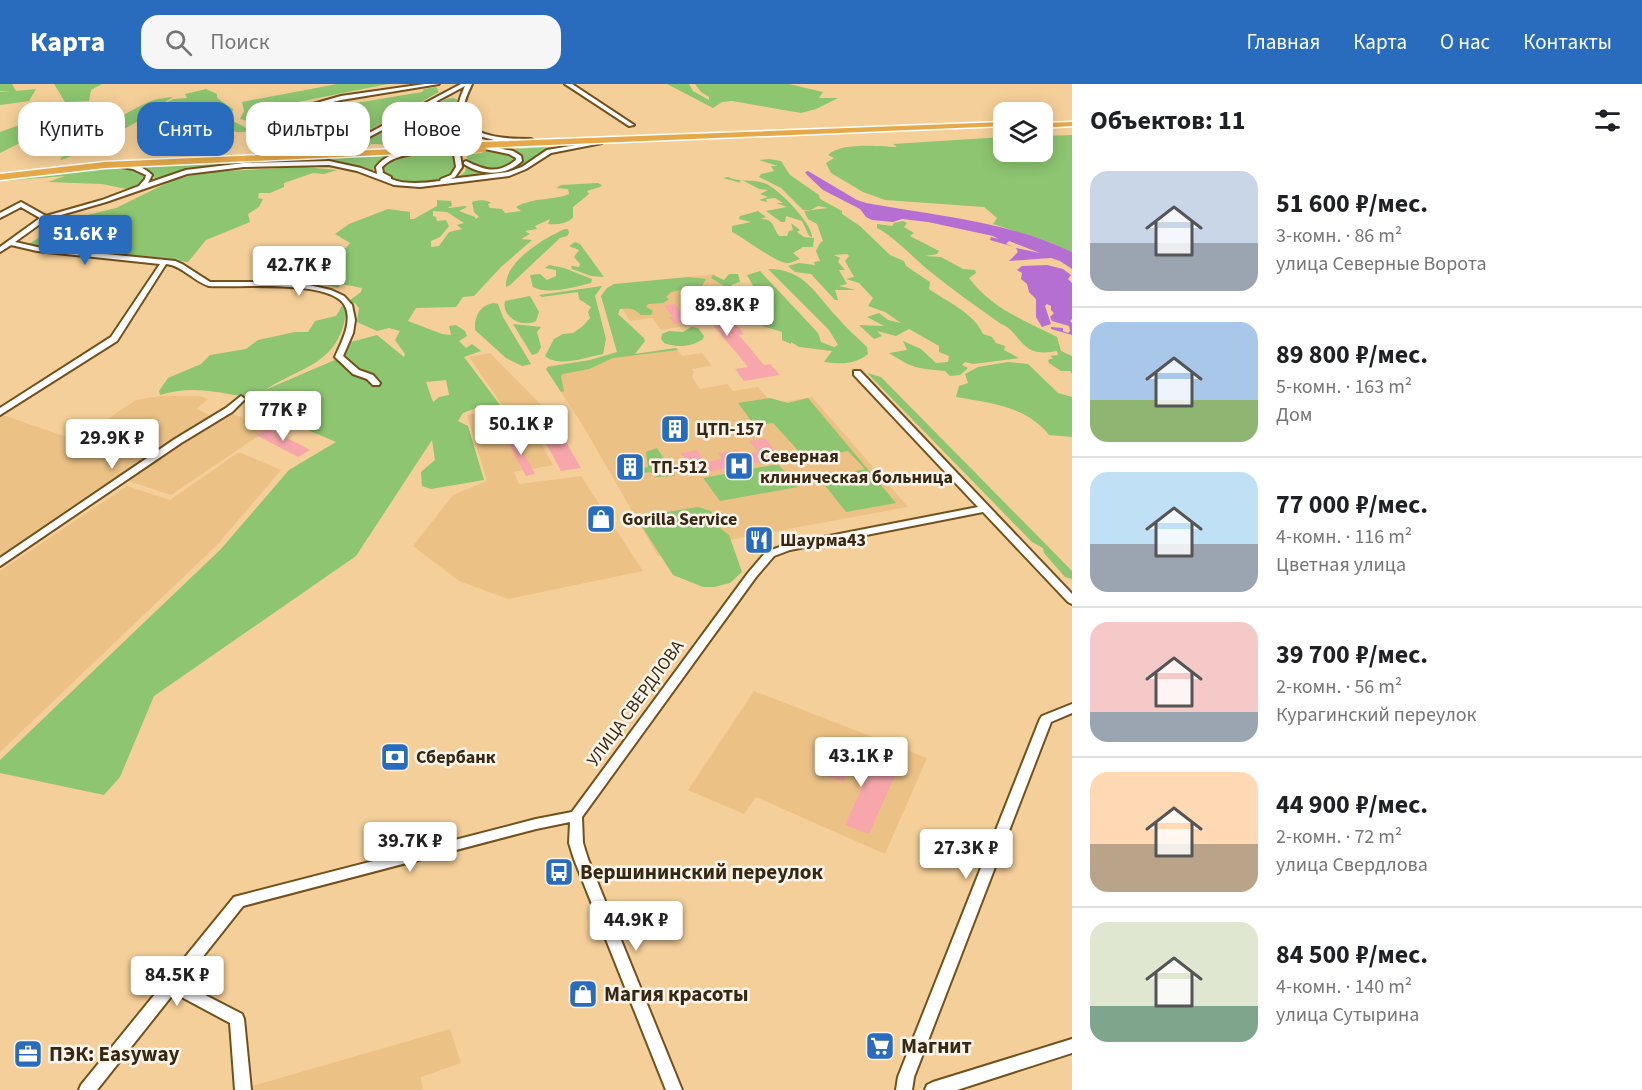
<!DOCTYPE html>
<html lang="ru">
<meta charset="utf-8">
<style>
:root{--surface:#fff;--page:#f6f6f6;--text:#202124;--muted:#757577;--line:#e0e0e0;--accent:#296bbd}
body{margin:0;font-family:"Source Sans 3",sans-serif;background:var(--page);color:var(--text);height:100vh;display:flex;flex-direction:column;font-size:22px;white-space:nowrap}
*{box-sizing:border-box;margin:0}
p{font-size:20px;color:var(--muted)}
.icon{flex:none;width:33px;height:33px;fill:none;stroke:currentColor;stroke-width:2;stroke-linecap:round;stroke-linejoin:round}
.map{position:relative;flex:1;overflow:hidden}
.sheet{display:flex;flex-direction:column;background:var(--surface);width:570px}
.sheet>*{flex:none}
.hud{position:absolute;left:18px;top:18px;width:570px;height:54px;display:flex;gap:12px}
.controls{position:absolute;left:993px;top:18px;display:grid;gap:12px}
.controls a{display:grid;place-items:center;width:60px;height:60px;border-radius:12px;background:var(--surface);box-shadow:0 3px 15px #0003;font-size:30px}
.price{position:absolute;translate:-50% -51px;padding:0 14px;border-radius:6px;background:#fff;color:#222;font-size:20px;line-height:39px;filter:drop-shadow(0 2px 3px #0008)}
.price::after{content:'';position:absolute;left:50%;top:36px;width:18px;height:14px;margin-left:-9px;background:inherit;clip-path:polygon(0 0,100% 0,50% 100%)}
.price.on{background:var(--accent);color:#fff}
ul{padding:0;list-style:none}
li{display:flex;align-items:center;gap:18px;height:150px;padding:0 18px}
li+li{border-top:2px solid var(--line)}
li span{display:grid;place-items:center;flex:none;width:168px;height:120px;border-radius:18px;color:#555}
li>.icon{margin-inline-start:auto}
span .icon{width:72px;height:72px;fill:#fffc;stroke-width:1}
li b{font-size:26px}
h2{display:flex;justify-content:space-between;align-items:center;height:72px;padding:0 18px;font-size:26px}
.chip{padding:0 21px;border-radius:18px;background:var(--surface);box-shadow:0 3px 15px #0003;font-size:21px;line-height:54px}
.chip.on{background:var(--accent);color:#fff}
header{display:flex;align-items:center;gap:36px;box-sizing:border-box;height:84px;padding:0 30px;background:var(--accent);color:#fff}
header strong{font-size:28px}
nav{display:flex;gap:33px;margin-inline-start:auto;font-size:21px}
.search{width:420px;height:54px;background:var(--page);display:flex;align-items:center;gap:15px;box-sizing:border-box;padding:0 21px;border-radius:18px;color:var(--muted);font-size:22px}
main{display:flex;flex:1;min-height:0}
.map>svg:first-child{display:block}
</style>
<header>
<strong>Карта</strong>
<div class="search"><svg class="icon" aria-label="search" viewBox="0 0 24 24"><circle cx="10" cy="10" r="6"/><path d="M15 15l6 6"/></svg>Поиск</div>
<nav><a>Главная</a><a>Карта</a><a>О нас</a><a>Контакты</a></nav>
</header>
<main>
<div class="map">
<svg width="1072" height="1006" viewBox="0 0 1072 1006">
<rect width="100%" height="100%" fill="#f5cf99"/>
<!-- built -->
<path fill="#ecc186" d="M714,190L752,231L661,246L652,234L630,237L609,203Z
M676,264L682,272L702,269L712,282L692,285L694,288L692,293L700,305L727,300L733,307L758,303L773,320L812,313L908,423L739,454L658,472L582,340L546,285L548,282Z
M490,269L553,333L532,337L535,349L553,381L532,385L515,353L506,355L523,386L514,388L519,400L581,392L643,487L508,515L459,497L413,462L453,411L487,397L467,331L505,325L469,273Z
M159,312H200L208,315L197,325L209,331L228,327L267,346L171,411L128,397L0,484V330L75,356L136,316Z
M239,368L281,386L217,461L0,668V487L127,402L170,416Z
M754,607L927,674L885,770L756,713L744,730L688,706Z
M450,945L461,979L421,993L423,1006H252V1002Z"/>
<!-- green -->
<path fill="#8dc570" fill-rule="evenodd" d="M0,0H12L16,7L36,5L29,17L0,21V8L11,7H0Z
M54,0H102L91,6L89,17L65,18Z
M337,0H388L268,24L270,28L251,38L240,35L244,27L242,18Z
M667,0H689L693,7L709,16V13L701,8L695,0H789L823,8L819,14H838L816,25L801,29L732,17L722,18L713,24Z
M436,3L439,8L352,56L285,47L302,36L311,37L338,22L422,8L424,5Z
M206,5L217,10V14L233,25L231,36L250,46C233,53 228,41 213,43C192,45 173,40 152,35L150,32L157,23C139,40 116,48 95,59C83,66 74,72 60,76C67,63 139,20 154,16C160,14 167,14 173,13L162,20L174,15L187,14L185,10Z
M453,14L458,16L454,37L458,59L454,51L431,32C435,21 440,15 453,14Z
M429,22L424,31L429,38L400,40L382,52L384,56L399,61L371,60L368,63L333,65L368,55Z
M53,29L69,34L0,69V48Z
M418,40L437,43L453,59L401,60L390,51L402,43Z
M1072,51V168L1049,158L993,140L997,134L984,123L885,116L863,108L831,89L826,79L834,74L828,71C840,58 880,62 897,63L893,60L1003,53L1004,68H1042L1043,52Z
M558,63C540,68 536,74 521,83C503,94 476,92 456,94L465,88L466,83C482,91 513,92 524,77L523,73L509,65Z
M503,67L509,68L518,75C505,91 484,85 468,79L466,68Z
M455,69L454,86C440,102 394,104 382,86C388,65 436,69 455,69Z
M398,70L385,74L374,82L375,85L370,87L326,77H305L310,74Z
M291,75L290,77L205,82L154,94C152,85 144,84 136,82Z
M769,75L781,77L790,91L819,111L820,115L842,127V130L860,142L890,171L904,177L906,182L930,198L929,205C946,217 974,229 983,250L992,253L996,259L1005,262L1004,266L1019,274L973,280L965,278L962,281L968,284L960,291L950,292L945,287C916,284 914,285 889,269L907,266L903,257L921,265L936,279L948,278L949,272L939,268V262L909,245L896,252L877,247L882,252L874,255L859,241L884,242L867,233L879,229L888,236L901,239L885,228L868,222L873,214L859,199L846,195L854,193L845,177L849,172L847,170L834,171L840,174L838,178L845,186H839L847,200L839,202L856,206H835L838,216H835L811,190L795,188L788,182L799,179L815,181L814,178L820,177L816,167L820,159L823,157L817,140L808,135L804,127L828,124L818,122L811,126H803L781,104L759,93L761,90L774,87L771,82H778L759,76Z
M117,82L131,83L147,91V93L138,101L127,105L102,100L48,98L65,92L4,97L42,89Z
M303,83L337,86L324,90L313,89L284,99V103L270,109H259L258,114L263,115L259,123L248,130L250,138L206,156L188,178L27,161L65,138L79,133L116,124L175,95L208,88Z
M728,93C737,98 752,95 764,99C777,103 813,140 812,153L809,152L802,137L786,132L785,138H781L766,127L787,123L776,119H783L775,114L766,115L767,118L759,116L768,113L760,110L768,106L759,105L742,96L739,97L741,99L723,94Z
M598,99L602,101L600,103L587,107L589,110L573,123V134C565,140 557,141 548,140L550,135L535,142L537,145L525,147L530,150L521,155L532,156L501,183L474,212L463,213L456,223L416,224L408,237L442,250L451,251L449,242L456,241L465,247L467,252L459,257L466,264L472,260L481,267L464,273L500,321H483L463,329L458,337L468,342L484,396L431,405L422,402L421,388L435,376L432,356L356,472L154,612L120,693L104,711L0,689V676L221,465L289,386L336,358L240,317L247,313C216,308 191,301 160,311L159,307L168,294L201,280L210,271L246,265L258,256L295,248H308L315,237L336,232L342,222L361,208L362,204L341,200L338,204L313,197L278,194V192L290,175L298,170L346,164L350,159L335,150L349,140L388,125L410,128V135H414L437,122V116L451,117L452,122L448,123L449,124L465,122L467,123L459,127L475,133V135L479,133L474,128L472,118C477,116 486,115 491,119L488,120L490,124L502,125L505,129L521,127L516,123C533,113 552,117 569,110L568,105L556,104L561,101ZM433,127L447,128L464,139L457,141L462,145L449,148L439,162L431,163V157L440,153L449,142L446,136L437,137L436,133L433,132ZM355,219L359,224L357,238L377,247L389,244L400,247L395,256L405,270L404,273L377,251L347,259L337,275L265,306C306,280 341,280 347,222ZM446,296L449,311L439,313L433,318L426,298Z
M758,127L766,133L760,135C775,135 772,143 779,152H787L789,147L793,146L791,139L800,146L797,148L804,153L814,154L813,163H803L793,169L800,175C796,176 790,180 786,179C774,177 747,156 732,148V142L751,138L739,135L740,132Z
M903,137L907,139L904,143L914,149L910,152L939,167L937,170L925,172L941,173L963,185L975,186L976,189L969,194C992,225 1024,236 1057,253L1061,267L1072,272V290L1070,287H1061L1049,279L1048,276L1053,274L1050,272L1058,271L1057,267C1051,268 1044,269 1038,268C1021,266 1015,244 1001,240C976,222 950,204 927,185C910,171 896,154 877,144V140L892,142L894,139Z
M565,145H568L569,149L567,152L560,154L510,201L506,203C504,178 544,154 565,145Z
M575,158L580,160L604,193L591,192L572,185L571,182L579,183L580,180L574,173L579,166L569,162Z
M549,181L564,184L592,195L591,199C576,203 547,211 533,203L530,191L540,190L547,196L556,192V186L545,184Z
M768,185C805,185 815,210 837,233C846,244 857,253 867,263L868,270C854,281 841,280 824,278L832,267L799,263L791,258V260L782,256V248L763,242L726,203L711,194L713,191L724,196L729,190H738L740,198L731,201L751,216H761L747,191L760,187L818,249L821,258L834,263L838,261L829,246Z
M688,193L706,195L702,202L671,208L666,213L669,215L663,219L648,220L646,223L653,227L651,231H641C634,224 629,224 620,225L618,230L644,254L645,257L635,270L676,264L678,266L613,274L589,285L563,290L561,292L564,307L561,308L546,285L548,283L590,276L617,268L601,212L607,204L614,200Z
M602,202L595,212L606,255L603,270C586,273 559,284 545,272L554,255L563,250L573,249L583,242L590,234L588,228L591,223L579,215L578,208L542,213L539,211Z
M530,212L539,228L536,237C522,244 501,233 505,217Z
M494,219L498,220L503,233L531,280L522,282L506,274L475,246C474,232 480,221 494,219Z
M513,240L541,243L537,248L541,263L538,269L532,271Z
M691,243L698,244L704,252L703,255C692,263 677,264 664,259L661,255L662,250L669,247L683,248Z
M1008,278L1028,280L1058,309L1072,313V353L1049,351C1026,322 990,319 956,313L959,302L968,299L965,290L978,283Z
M867,289L881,293L1072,487V495L1065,493L1044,469L1043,464L1032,458Z
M770,314L788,319L808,314L896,419L846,428L820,395L865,385L848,367L805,374L773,339L755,342L738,319Z
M657,364L675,392L657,393L650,388L627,392L624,388L648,383L646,368Z
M778,380L798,403L720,417L703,394Z
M698,423L711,427L720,444L729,451L742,488L730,499L714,503H703L673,491L636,433Z"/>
<!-- water -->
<path fill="#b56fd2" d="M808,87L857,116L866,119C937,132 1011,138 1072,168V185L1060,177L1051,174L1009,177L1018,168L1016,164L1040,169L1009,157L1006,160L1014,163L990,156L991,153L999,155L993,152L928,138L902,135L893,138L872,136L866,133L860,125L823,106L807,91L805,88Z
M1047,181L1063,185L1071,191L1068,195L1072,199V235L1070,237L1072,239V251L1051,245V243L1063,244V247L1068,249L1070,247L1069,242L1052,237L1050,233L1054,229L1051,226V222L1047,220L1045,222L1051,240L1042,243L1036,233V215L1029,208L1027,200L1021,195L1022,189L1017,186L1022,182Z"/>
<!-- building -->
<path fill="#f7a7ab" d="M714,212L744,250L739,251L764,281L770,280L780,291L744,297L735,285L748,283L708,235L674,240L669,233H673L664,222L675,220L684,231L708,228L699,214Z
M553,336L570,365L581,384L561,387L535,339Z
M268,344L310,366L298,373L256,351Z
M515,353L520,362L535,390L526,392L506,355Z
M765,354L781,374L695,390L680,369L697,366L705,378L722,375L718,369L737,366L741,371L758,368L749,357Z
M834,662L855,670L850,681L868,688L873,679L896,689L869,750L845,741L866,695L847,688L843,698L820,689Z"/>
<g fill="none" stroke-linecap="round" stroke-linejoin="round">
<!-- minor casing -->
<g stroke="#72511c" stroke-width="4">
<path id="minor" d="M425,0H439L341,16L317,22L260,48L255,47L313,20L341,12Z
M461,0H472C466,12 462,23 462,37C480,54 507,55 531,55L534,57C516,64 479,54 462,44L465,63L462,65L459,63L462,83L455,93L450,95L508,88L522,83L547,66L599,57L602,59L551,69L526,85L509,92L420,103L394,101L357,87L329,81L244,83L187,90L106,118L47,135L15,158L37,163L175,177L182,180L210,198H296L331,206L344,212L352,221L355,236L353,249L343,272L359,286L373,291L380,299L379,301H373L367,295L353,290L335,273C341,259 352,240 346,224C336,194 235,204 209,202C193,197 183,182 166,180L117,257L0,331V324L111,253L160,180L37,167L11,161L0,168V163L40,134L21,123L0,134V129L21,118L46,132L102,116L139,102L145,95L146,91L133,85L117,82L116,81C127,77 143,82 152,91L148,99L186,86L244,79L329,77L361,84L377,90L376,83C386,70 399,68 414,66L417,68L416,69C403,72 392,73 382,83L383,89L391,93V95C406,101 424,99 440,97L441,95L451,91L456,83L452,57C448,53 443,46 437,43C424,36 401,42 390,51L391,55L405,59L431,62V64L429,65L404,63L386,57L384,50C397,38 415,37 432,39L425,32L431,20L358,59L322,68L293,71L290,69L293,67L322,64L354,57ZM465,2C455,24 455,38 459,61L457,55L431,32L437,17Z
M565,0H572L634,41L629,42Z
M487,62L513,67L521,72L522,77C506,92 482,92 464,80V78L466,77C484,86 498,91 516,76V74L509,70L485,65L484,64Z
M854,287H860L1072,510V520L1068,518L983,428L790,466L774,472L756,493L582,733L583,759L588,775L682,1006H666L574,775L569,759L570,738L536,745L243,822L182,899L242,930L244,935L251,1006H235L230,939L174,909L97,1006H79L81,1001L234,813L536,735L572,728L748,489L766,468L788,460L978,423L854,291Z
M241,312L245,315L232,328L181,359L0,482V474L175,355L226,324Z
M1072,620V629L1051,638L914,993L912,1006H896L898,993L1040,635L1042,632Z
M1072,955V969L957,1006H925L927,1001L933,998Z"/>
</g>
<!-- highway casing -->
<g stroke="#fff" stroke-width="3">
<path id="highway" d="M1004,38V42L481,64L477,61L481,58Z
M1072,38V42L1042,44V39Z
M441,63L445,66L444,68L105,84L0,96V90L105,78Z"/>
</g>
<!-- minor -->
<use href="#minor" fill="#fff" fill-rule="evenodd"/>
<!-- highway -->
<use href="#highway" fill="#e6a94a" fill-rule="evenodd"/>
<!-- highway-bridge casing -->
<g stroke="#fff" stroke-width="10" stroke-linecap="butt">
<path id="highway-bridge" d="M441,66L482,64"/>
</g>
<!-- highway-bridge -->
<use href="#highway-bridge" stroke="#e6a94a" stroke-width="9"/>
</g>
<!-- icons -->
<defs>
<g id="building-square" transform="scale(1.5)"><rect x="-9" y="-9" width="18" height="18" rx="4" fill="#296bbd" stroke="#fdf5eb"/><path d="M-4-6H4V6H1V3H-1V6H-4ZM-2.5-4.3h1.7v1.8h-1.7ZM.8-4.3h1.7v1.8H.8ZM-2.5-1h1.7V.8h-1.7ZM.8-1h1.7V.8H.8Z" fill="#fff"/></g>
<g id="hospital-square" transform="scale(1.5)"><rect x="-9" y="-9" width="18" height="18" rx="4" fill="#296bbd" stroke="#fdf5eb"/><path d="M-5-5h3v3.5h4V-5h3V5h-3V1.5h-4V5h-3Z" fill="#fff"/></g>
<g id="shop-square" transform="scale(1.5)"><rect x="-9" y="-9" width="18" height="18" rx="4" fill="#296bbd" stroke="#fdf5eb"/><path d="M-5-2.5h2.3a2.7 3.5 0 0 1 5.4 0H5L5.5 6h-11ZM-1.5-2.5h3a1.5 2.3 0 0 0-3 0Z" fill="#fff"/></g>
<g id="restaurant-square" transform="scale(1.5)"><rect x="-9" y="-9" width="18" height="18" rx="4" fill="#296bbd" stroke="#fdf5eb"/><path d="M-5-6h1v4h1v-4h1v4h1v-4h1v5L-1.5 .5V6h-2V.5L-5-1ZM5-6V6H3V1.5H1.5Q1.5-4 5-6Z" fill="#fff"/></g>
<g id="bank-square" transform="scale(1.5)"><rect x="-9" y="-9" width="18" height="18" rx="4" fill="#296bbd" stroke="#fdf5eb"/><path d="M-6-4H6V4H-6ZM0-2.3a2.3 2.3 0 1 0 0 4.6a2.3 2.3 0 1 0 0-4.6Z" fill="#fff"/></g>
<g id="bus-square" transform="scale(1.5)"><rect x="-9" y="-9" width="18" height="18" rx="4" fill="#296bbd" stroke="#fdf5eb"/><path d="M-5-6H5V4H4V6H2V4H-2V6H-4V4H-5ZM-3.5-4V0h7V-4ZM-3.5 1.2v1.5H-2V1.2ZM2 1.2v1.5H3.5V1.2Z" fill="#fff"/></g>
<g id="supermarket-square" transform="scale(1.5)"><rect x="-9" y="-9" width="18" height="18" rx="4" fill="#296bbd" stroke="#fdf5eb"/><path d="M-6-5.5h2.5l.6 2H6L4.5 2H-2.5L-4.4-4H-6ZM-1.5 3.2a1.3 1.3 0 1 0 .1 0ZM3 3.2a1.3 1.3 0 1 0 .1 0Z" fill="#fff"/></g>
<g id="office-square" transform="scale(1.5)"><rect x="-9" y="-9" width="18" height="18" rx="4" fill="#296bbd" stroke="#fdf5eb"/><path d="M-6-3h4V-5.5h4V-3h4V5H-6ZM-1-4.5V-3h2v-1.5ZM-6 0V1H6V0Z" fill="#fff"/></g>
</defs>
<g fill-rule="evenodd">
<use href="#building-square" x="675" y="345"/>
<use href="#hospital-square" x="739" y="382"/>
<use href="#building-square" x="630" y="383"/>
<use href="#shop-square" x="601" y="435"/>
<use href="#restaurant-square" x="759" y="456"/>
<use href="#bank-square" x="395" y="673"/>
<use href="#bus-square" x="559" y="788"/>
<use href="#shop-square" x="583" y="910"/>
<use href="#supermarket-square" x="880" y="962"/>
<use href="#office-square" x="28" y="970"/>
</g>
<g text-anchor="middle" stroke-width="5" stroke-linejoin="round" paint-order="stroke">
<!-- poi labels -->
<g font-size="18" font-weight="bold" fill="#362812" stroke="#fdf5eb" text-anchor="start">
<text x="696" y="351">ЦТП-157</text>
<text x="760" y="378">Северная<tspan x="760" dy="21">клиническая больница</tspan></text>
<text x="651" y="389">ТП-512</text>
<text x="622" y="441">Gorilla Service</text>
<text x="780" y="462">Шаурма43</text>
<text x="416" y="679">Сбербанк</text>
</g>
<!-- street labels -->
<g font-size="18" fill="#362812" stroke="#fdf5eb">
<text transform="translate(635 619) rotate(-54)" y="6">УЛИЦА СВЕРДЛОВА</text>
</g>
<!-- near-poi labels -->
<g font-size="21" font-weight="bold" fill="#362812" stroke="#fdf5eb" text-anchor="start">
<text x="580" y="795">Вершининский переулок</text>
<text x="604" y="917">Магия красоты</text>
<text x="901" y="969">Магнит</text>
<text x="49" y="977">ПЭК: Easyway</text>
</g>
</g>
</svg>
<div class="controls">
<a><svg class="icon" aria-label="layers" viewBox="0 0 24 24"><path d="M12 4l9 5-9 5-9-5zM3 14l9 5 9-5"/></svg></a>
</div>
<b class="price on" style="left:85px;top:182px">51.6K ₽</b>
<b class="price" style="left:299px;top:213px">42.7K ₽</b>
<b class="price" style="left:727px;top:253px">89.8K ₽</b>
<b class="price" style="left:283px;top:358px">77K ₽</b>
<b class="price" style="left:521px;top:372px">50.1K ₽</b>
<b class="price" style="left:112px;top:386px">29.9K ₽</b>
<b class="price" style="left:861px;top:704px">43.1K ₽</b>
<b class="price" style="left:410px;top:789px">39.7K ₽</b>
<b class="price" style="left:966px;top:796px">27.3K ₽</b>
<b class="price" style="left:636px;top:868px">44.9K ₽</b>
<b class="price" style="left:177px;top:923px">84.5K ₽</b>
<div class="hud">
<a class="chip">Купить</a>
<a class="chip on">Снять</a>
<a class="chip">Фильтры</a>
<a class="chip">Новое</a>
</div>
</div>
<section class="sheet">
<h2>Объектов: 11<svg class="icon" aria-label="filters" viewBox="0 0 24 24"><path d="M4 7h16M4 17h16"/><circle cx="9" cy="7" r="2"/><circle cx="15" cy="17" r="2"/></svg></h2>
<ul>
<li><span style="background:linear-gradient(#c9d6e8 60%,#9aa5b1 0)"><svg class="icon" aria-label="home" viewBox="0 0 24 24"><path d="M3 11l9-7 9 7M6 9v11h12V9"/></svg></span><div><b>51 600 ₽/мес.</b><p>3-комн. · 86 m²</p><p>улица Северные Ворота</p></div></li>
<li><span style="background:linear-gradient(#a9c7e8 65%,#8fb573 0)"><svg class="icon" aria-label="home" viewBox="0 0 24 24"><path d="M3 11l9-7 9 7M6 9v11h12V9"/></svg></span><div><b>89 800 ₽/мес.</b><p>5-комн. · 163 m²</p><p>Дом</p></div></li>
<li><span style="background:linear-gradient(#bfe0f5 60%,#9aa5b1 0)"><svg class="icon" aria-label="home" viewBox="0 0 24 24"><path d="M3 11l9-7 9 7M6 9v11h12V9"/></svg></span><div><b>77 000 ₽/мес.</b><p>4-комн. · 116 m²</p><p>Цветная улица</p></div></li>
<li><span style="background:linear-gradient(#f6c9c9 75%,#9aa5b1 0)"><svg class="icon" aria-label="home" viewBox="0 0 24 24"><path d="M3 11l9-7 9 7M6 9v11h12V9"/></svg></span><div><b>39 700 ₽/мес.</b><p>2-комн. · 56 m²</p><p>Курагинский переулок</p></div></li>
<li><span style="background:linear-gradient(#ffd9b3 60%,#b9a48a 0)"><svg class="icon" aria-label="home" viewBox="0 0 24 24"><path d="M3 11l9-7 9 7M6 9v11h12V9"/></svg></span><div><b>44 900 ₽/мес.</b><p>2-комн. · 72 m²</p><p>улица Свердлова</p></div></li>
<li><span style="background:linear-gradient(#dfe7d0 70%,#7fa58c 0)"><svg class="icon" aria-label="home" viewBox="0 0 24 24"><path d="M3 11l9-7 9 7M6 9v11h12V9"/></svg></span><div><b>84 500 ₽/мес.</b><p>4-комн. · 140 m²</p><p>улица Сутырина</p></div></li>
</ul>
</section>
</main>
